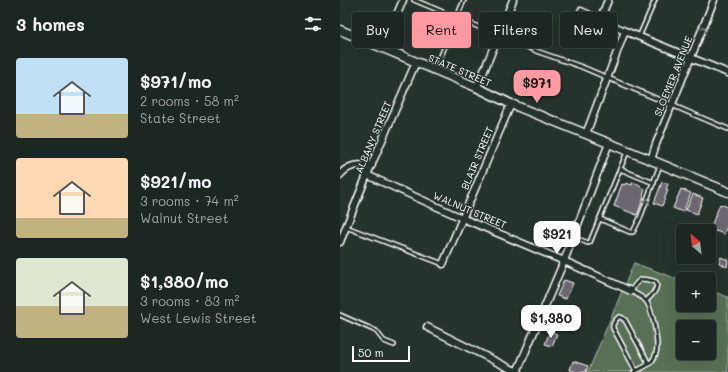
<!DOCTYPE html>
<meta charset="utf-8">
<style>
:root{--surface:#1c2622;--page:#29322f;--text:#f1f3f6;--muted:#a0a5a5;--line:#3a4340;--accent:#ff9aa2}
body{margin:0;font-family:Mali,sans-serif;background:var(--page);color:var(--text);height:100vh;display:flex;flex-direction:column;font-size:15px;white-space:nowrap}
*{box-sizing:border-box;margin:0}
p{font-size:13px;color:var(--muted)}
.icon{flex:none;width:22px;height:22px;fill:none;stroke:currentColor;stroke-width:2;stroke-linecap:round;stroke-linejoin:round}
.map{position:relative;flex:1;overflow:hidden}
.drawer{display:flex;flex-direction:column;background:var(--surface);width:340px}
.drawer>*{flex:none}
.banner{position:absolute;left:12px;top:12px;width:316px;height:36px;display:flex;gap:8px}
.needle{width:26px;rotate:332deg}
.tools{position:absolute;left:336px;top:224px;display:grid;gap:8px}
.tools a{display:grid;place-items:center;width:40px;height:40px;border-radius:4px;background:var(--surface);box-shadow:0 4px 16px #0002,0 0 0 1px var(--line);font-size:20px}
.scale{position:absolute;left:12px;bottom:10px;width:58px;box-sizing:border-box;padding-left:4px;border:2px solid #fff;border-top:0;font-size:11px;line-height:14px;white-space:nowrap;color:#fff;-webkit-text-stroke:3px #26332d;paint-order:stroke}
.price{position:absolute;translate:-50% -34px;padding:0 9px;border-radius:8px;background:#fff;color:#222;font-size:13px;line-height:26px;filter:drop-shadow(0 1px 2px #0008)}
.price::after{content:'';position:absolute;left:50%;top:24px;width:12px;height:9px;margin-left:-6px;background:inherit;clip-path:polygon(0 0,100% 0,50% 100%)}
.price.on{background:var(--accent);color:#111}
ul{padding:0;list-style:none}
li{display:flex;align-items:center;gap:12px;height:100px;padding:0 16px}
li span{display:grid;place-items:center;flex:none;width:112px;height:80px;border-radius:4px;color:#555}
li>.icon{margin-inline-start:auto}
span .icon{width:48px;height:48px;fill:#fffc;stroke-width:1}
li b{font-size:17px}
h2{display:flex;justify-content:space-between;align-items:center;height:48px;padding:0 16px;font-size:17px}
.chip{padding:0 14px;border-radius:4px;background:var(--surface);box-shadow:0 4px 16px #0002,0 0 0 1px var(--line);font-size:14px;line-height:36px}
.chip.on{background:var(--accent);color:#111}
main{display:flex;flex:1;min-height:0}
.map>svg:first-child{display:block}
</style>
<main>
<section class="drawer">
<h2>3 homes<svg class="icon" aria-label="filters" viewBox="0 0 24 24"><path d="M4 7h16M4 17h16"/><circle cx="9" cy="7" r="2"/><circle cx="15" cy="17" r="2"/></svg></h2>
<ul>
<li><span style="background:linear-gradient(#bfe0f5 70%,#c2b280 0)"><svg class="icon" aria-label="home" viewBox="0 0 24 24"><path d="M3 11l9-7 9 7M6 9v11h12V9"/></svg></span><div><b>$971/mo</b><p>2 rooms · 58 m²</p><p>State Street</p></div></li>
<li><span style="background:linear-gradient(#ffd9b3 75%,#c2b280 0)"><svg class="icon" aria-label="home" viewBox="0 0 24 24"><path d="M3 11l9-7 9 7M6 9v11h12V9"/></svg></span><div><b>$921/mo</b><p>3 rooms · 74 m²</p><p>Walnut Street</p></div></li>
<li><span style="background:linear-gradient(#dfe7d0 60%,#c2b280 0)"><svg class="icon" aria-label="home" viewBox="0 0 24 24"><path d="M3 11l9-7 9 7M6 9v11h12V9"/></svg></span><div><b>$1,380/mo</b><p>3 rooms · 83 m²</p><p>West Lewis Street</p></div></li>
</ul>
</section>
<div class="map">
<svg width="388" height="372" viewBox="0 0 388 372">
<rect width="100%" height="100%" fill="#26332d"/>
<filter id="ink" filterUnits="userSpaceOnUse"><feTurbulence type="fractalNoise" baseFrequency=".025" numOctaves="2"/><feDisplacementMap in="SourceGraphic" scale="8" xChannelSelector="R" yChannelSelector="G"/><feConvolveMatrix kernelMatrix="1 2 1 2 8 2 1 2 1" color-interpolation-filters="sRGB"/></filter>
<g filter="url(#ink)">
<!-- green -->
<path fill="#587055" stroke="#acb8aa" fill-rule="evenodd" d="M294,263L343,281V305H369V290L388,297V372H248ZM343,327H369V353H343Z"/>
<!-- building -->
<path fill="#6c6671" stroke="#fff" d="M236,17L243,19L240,26L233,23Z
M293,182L300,185V187L305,189L303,196L304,197L297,215L274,206L282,184L285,185L286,183L292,185Z
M322,182L328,184L326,189L328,190L322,206L314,203Z
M341,189L351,193L343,212L333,208Z
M353,194L363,198L357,214L346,210Z
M380,204L388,207V224L384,234L370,229Z
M381,257L388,260L387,267L379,263Z
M224,280L233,283L226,299L217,296Z
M210,331L217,334L212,346L205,344Z
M233,361L248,366L246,372H237L230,370Z"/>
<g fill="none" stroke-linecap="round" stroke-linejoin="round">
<!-- lane casing -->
<g stroke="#fff" stroke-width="6">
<path id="lane" d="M74,0L199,52L242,67L388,129
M299,37L315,0
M96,68L124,0
M280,169L314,183
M260,219L290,232H293L300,218L320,165
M6,227L103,264
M233,237L248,243L250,242L287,152
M0,315L36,331L44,341L54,345
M296,371L273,328C272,324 276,319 279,317H281L285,320L309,364
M294,372C300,369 308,366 312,361C315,357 317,351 317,346C317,336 312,308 306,301C303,297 296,294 291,291C299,278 301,277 316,282C319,289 311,296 306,301"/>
</g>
<!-- street casing -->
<g stroke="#fff" stroke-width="9">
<path id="street" d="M241,11L285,31L388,73
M260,20L268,0
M43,48L63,0
M136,87L141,78L173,0
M246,134L285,31
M311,160L316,144L374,0
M0,175C9,164 18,165 32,165
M27,175L122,218L224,261L291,291
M0,242L27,175L76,62
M103,264L171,104
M87,327L169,368L179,372
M177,372L224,261L269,143"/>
</g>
<!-- secondary casing -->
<g stroke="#fff" stroke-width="11">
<path id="secondary" d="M0,30L136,87L171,104L311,160L388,192"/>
</g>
<!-- lane -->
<use href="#lane" stroke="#26332d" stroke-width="3"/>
<!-- street -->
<use href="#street" stroke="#26332d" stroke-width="6"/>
<!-- secondary -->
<use href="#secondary" stroke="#26332d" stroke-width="8"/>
</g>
<!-- one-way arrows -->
<defs><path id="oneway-chevron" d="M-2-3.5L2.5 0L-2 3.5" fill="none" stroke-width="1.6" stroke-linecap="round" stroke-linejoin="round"/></defs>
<g stroke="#727a76">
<use href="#oneway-chevron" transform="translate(363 29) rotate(-68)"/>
<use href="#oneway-chevron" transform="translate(307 201) rotate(-68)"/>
</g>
</g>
<g text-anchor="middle" stroke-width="3" stroke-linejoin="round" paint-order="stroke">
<!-- street labels -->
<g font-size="10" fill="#fff" stroke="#26332d">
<text transform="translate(120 70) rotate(23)" y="4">STATE STREET</text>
<text transform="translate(333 76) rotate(-68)" y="4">SLOEMER AVENUE</text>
<text transform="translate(33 137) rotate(-67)" y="4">ALBANY STREET</text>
<text transform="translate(137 158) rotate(-67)" y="4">BLAIR STREET</text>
<text transform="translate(130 210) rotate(23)" y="4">WALNUT STREET</text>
</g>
</g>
</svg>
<div class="tools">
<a><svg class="needle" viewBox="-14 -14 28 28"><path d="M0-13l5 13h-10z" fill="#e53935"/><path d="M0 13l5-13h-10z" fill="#a0a5a5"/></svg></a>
<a>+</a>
<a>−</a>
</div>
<div class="scale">50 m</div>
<b class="price on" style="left:197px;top:104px">$971</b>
<b class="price" style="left:217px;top:255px">$921</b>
<b class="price" style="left:211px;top:339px">$1,380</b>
<div class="banner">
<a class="chip">Buy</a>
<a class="chip on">Rent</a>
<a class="chip">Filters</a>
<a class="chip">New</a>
</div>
</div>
</main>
